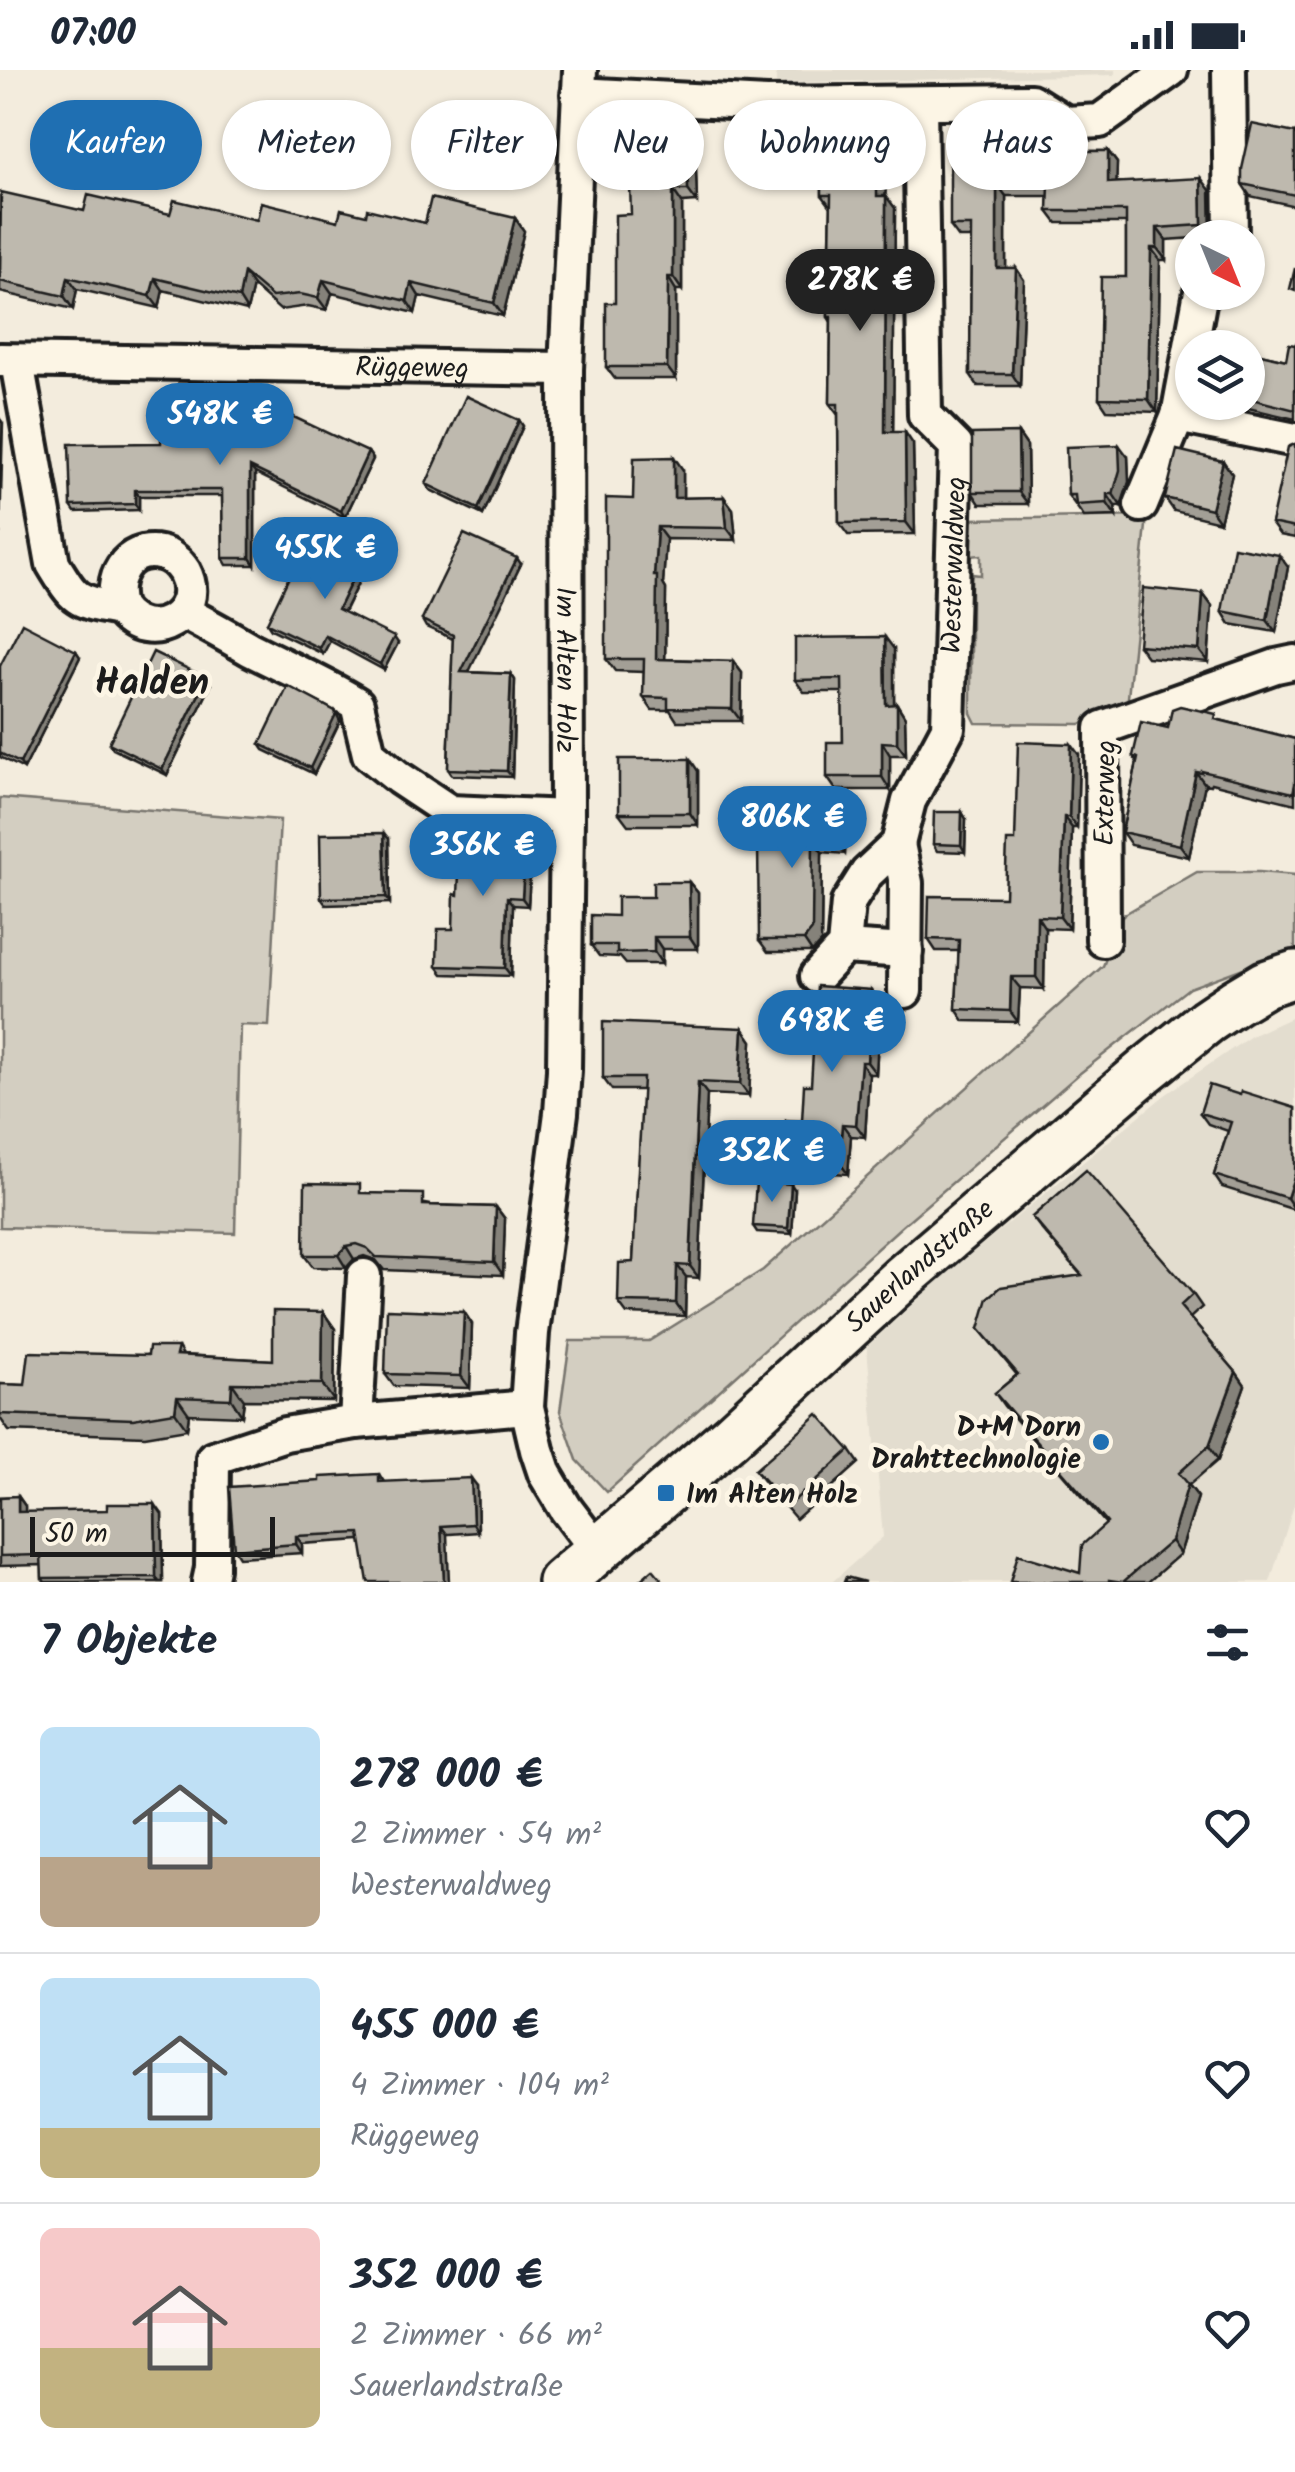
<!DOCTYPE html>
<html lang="de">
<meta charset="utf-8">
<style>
:root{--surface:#fff;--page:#f6f6f7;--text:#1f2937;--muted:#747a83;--line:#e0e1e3;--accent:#1f6fb2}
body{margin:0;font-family:Kalam,sans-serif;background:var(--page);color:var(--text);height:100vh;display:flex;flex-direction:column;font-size:38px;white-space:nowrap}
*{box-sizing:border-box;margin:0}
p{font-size:32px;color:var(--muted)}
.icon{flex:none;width:55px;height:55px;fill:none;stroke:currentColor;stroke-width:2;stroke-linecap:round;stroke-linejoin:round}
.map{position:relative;height:1512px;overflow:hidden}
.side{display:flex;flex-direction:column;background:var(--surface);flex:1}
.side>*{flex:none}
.hud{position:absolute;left:30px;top:30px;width:1235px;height:90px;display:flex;gap:20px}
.needle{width:65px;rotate:137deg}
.tools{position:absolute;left:1175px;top:150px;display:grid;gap:20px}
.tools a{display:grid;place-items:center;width:90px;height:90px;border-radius:50%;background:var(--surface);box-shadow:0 2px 8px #0004;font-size:50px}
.scale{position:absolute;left:30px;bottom:25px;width:245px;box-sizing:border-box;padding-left:10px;border:5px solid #1c1c1c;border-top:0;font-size:28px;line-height:35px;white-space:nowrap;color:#1c1c1c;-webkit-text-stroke:8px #fcf5e5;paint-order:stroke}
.price{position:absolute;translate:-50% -85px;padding:0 22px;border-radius:35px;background:var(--accent);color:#fff;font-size:32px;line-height:65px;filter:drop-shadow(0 2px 5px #0008)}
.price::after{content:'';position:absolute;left:50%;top:60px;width:30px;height:22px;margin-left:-15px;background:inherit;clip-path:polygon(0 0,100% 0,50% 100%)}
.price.active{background:#222;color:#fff}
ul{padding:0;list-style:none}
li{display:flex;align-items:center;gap:30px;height:250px;padding:0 40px}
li+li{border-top:2px solid var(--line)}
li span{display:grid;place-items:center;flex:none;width:280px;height:200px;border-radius:15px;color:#555}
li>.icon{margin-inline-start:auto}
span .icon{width:120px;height:120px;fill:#fffc;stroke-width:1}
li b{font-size:42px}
h2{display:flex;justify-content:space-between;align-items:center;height:120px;padding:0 40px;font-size:42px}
.chip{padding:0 35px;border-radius:45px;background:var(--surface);box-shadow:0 2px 8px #0004;font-size:35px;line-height:90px}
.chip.active{background:var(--accent);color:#fff}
.status{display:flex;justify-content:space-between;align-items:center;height:70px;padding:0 50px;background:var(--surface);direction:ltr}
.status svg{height:28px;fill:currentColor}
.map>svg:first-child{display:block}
</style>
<div class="status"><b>07:00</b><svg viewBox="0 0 49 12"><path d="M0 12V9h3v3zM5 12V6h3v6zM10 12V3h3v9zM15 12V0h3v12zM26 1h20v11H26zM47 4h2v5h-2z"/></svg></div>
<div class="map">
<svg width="1295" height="1512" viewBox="0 0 1295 1512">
<rect width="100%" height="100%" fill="#f3ecdd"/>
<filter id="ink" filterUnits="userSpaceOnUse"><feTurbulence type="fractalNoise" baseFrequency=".01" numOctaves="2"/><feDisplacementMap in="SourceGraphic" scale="20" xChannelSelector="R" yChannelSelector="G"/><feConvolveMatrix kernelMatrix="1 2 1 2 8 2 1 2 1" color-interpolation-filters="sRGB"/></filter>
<g filter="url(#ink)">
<!-- built -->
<path fill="#e3ddcf" d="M776,0H1115V5L776,13Z
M1295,946V1432L1270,1512H832L883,1467L867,1277L937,1212L1165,1025L1251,966Z"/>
<!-- green -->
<path fill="#d3cec1" stroke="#78756e" stroke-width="2.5" d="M1147,446L1127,637L1080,654L976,653L971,643V504L981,505V485L970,486V449Z
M0,728L280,750L269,956L240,955L235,1163L0,1157Z
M1197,802H1259L1295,805V879L1189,918L1079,1004L902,1156L607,1422L577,1390L560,1341L570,1271H649L763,1200L1103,896L1123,845Z"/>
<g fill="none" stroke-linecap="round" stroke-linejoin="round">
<!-- minor casing -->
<g stroke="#1c1c1c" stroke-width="40">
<g id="minor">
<path id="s1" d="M580,0L566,299L567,747L564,1000L561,1043L532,1263L527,1337L537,1380L545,1404L566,1439L597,1480"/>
<path d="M1229,0L1231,168"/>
<path d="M578,24L767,34L1031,31L1066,53L1100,51L1171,0"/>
<path id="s2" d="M0,290L566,299"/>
<path d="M17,292L53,494C76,532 76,531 119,539C148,579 207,545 184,501C179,493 170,485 160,483C126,476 108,510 119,539"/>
<path d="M1178,346L1295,370"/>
<path d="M1141,435L1178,346L1201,222"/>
<path d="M183,542C207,554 229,567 252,580C287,598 323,613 357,634L369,684L399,708L450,742L567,747"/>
<path d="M898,774L906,813L905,921"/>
<path d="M1103,870L1102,658L1276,596L1295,592"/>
<path d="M844,877L906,881"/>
<path id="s3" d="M817,906L844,877L848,833L867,803L898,774L909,731L948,658L956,376L925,345L920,34"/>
<path d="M356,1352L364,1206"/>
<path d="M209,1512L212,1498L213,1388L285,1364L356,1352L527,1337"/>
</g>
</g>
<!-- secondary casing -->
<g stroke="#1c1c1c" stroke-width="52">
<g id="secondary">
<path id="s4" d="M561,1512L731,1366L901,1209L1145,1001L1207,951L1235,932L1265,914L1295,904"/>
</g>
</g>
<!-- minor -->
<use href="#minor" stroke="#fcf5e5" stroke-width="32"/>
<!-- secondary -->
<use href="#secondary" stroke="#fcf5e5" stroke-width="45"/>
</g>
<!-- wall -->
<path fill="#a39f96" stroke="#1c1c1c" stroke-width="2.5" d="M1008,61L1017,73V81H1108L1117,93L1116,112L1210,120L1211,167L1166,170V190H1160L1157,342L1107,340L1099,328L1126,207V153H1057L1048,141L1049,126H1006V198H1016L1024,210L1020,316H978L970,304L971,168H959L950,156L971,76Z
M1295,63V136L1250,126L1242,114Z
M695,70L697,132L682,133V220H676V309H615L606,297L615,233Z
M879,77L878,98L886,108L885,126L895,138L893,362L913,374L915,464L848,465L839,453L838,345L830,334L831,252L828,247L831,137L822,125V107L814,95Z
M0,126L84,141L170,144L257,150L338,151L366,145L425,153L515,148L524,161L503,246L419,226L415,243L332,223L327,240L308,236L280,240L253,216L247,241L163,220L159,238L77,219L73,239L0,222Z
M1295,275V349L1223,332H1248V281L1286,290Z
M278,347L368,382L373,389L345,447L255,403V495H227L223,488L222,426H139V440L75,442L71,436L161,373L242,360Z
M519,350L523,356L483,445L430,420L426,414Z
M1018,363L1027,376L1028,434H980L972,422Z
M1295,374V468L1280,465L1271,453Z
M1128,387L1129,412L1121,436H1115L1116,446L1084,447L1068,425Z
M1223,391L1232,404L1220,452L1174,441L1165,428Z
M683,400V428L724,427L733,439L736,470L666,469L663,514L666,519L665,589L733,591L742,603L741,651H677L670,640H652L643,627L644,602L615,601L606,589L633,429Z
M521,494L468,602L511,604L515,610L512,707L452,705L448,699L453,569L426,557L422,550Z
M367,495L344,542L398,573L384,600L330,571L323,584L271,559L267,553Z
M1288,497L1276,562L1230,554L1222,541Z
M1203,524L1212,536L1208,592L1147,587L1138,575Z
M894,579V634H897L905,647L906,685H890V720H836L827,707L843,672V622H804L795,610Z
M76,581L80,587L24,699L0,687V596Z
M207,608L211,615L167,705L113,679L109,673Z
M335,641L340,651L314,704L264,680L260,674Z
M1220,650L1295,669V734L1211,713L1210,715L1205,714L1189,787L1131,775L1122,762L1137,692L1133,686Z
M1079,685L1077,758H1072L1069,859L1045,858L1044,919L1020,918L1018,952L964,951L956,939L959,881H936L928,869L1005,827L1015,771Z
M698,701V755H628L619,743Z
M962,742L966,749L965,782L937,781L933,774Z
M846,746L845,784L822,782L821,872L812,882H768L759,870L781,770Z
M389,769L390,833L326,835L321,828Z
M532,771L528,836L513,835L511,906L443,904L437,896L453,859L458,825Z
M689,812L698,823V879H662V894H626L620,887L599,886L591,875L617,846L653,827Z
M871,920L880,932L876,1004H869L865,1067L851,1066L848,1104L793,1101L784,1089L802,1051Z
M743,958L752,971L749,1026L707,1024L699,1208L686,1207L685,1246L627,1244L618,1232L633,1192L643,1020H612L603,1008Z
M1240,1025L1295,1038V1140L1222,1117L1214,1105L1228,1061L1208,1054L1200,1043Z
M795,1120L792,1164L757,1162L753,1156Z
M366,1123L431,1135L496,1137L505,1149L503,1205L384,1200L376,1190L364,1186L354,1189L346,1198L313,1197L304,1185Z
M1032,1147L1193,1224L1202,1237L1190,1248L1236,1302L1245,1315L1218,1390L1189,1415L1198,1427L1180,1484L1148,1512H1010L1080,1503L1106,1454L1004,1336L995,1323L1017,1305L979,1259L1081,1205L1042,1160Z
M323,1242L335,1259L334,1331L244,1330L242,1346L189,1344L187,1359L145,1366L9,1361L0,1348V1314L25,1315L178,1277L183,1285L273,1290Z
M464,1242L472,1254L470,1318L394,1316L385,1304Z
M850,1380L859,1393L796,1449L764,1412L755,1400Z
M379,1404L384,1412L477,1416L478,1462L302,1474V1483L239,1487L234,1479L320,1411Z
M18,1426L25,1436V1442L162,1444L163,1512H45L42,1508V1495L0,1496V1427Z"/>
<!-- shaded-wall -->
<path fill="#85827a" stroke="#1c1c1c" stroke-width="2.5" d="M686,58L695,70L697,132L688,120Z
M1008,61L1017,73L1016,93L1008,81Z
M870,65L879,77L878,98L886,108L885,138L877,126L870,96Z
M1108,81L1117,93L1116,125L1108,113Z
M1201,108L1210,120L1211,167L1202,155Z
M997,114L1006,126V210L997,198Z
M673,120L682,133V220L673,207Z
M886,126L895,138L893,374L885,362Z
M515,148L524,161L503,246L494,233Z
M1157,158L1166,170V190L1157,178Z
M1151,178L1160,190L1157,342L1148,329Z
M1016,198L1024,210L1020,316L1012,304Z
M244,203L253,216L247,241L239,228Z
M68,207L77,219L73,239L64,226Z
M668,207L676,220V309L667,297Z
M155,208L163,220L159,238L150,226Z
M323,210L332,223L327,240L318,228Z
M411,213L419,226L415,243L407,231Z
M0,349L3,353L0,464Z
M519,350L523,356L483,445L478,439Z
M905,362L913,374L915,464L906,452Z
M1018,363L1027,376L1028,434L1019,422Z
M1119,375L1128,387L1129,412L1121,436L1113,424Z
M368,382L373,389L345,447L341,441Z
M674,387L683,400V440L674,428Z
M1223,391L1232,404L1220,452L1211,439Z
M250,397L255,403V495L250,488Z
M135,420L139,426V440L135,434Z
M1107,424L1115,436L1116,446L1107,433Z
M724,427L733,439L736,470L727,458Z
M657,457L666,469L663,514L666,519L665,602L656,589L654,506Z
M1279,485L1288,497L1276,562L1267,550Z
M517,488L521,494L466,608L461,602Z
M362,489L367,495L342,545L338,539Z
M1203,524L1212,536L1208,592L1199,580Z
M325,565L330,571L323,584L319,578Z
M394,567L398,573L384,600L380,594Z
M885,567L894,579V647L886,635Z
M76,581L80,587L24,699L20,693Z
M733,591L742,603L741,651L732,639Z
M511,604L515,610L512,707L507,701Z
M207,608L211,615L167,705L162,699Z
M897,634L905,647L906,685L897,673Z
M335,641L340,651L314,704L310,698Z
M882,672L890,685V720L882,707Z
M1071,674L1079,685L1077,758L1069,747Z
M690,689L698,701V755L690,743Z
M1196,702L1205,714L1189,787L1180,775Z
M837,733L846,746L845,784L836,772Z
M962,742L966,749L965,782L961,775Z
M1064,747L1072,758L1069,859L1060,847Z
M526,762L532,771L528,836L522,828Z
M384,763L389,769L390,833L386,827Z
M813,770L822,782L821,872L812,882L804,870Z
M689,812L698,823V879L690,867Z
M507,827L513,835L511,906L505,898Z
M1037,846L1045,858L1044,919L1036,907Z
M654,867L662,879V894L654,882Z
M1011,907L1020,918L1018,952L1010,941Z
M871,920L880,932L876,1004L867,992Z
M743,958L752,971L749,1026L740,1014Z
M861,992L869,1004L865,1067L856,1055Z
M698,1012L707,1024L699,1208L690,1196Z
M842,1054L851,1066L848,1104L839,1092Z
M1295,1104V1140L1287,1128Z
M791,1114L795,1120L792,1164L788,1158Z
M496,1137L505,1149L503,1205L494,1192Z
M346,1176L354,1189L346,1198L338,1185Z
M677,1195L686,1207L685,1246L676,1233Z
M323,1242L335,1259L334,1331L322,1314Z
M464,1242L472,1254L470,1318L461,1306Z
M1236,1302L1245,1315L1218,1390L1209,1376Z
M232,1313L244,1330L242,1346L231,1329Z
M177,1327L189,1344L187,1359L175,1342Z
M471,1408L477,1416L478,1462L473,1454Z
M1188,1414L1198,1427L1180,1484L1171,1471Z
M18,1426L25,1436V1452L18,1442Z
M155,1434L162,1444L163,1512H159L156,1507Z
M441,1456L447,1464L449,1512H444Z
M296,1466L302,1474V1483L296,1474Z"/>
<!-- building -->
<path fill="#beb9ae" stroke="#1c1c1c" stroke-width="2.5" d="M1252,54L1295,63V125L1242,114V99Z
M686,58L688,120H673V207H668L667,297H606V233H615V145L631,144L628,59Z
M971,60L1008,61V81H1108V113L1201,108L1202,155L1157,158V178H1151L1148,329L1099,328L1101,207H1126V141H1048L1049,114H997V198H1016L1012,304H970L971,156H950V76H971Z
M814,64L870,65V96H877V126H886L885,362H905L906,452L839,453L838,334H830L831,247H828V185H830L831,125H822V95H814Z
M1,122L84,141L88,125L170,144L174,130L257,150L261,132L338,151L341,139L366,145L367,139L425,153L431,128L515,148L494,233L411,213L407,231L323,210L318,228L300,224L272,227L244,203L239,228L155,208L150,226L68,207L64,226L0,211Z
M1295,198V221L1290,219Z
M1203,270L1234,278H1201Z
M1289,274L1295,275V340L1248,328V281L1286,290Z
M466,326L519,350L478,439L426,414Z
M254,335L278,347L281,341L368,382L341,441L250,397V488H223L222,420H135V434L71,436L69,374L161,373V360H242Z
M1018,363L1019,422H972V364Z
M1295,374V458L1271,453L1288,377Z
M1119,375L1120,400L1113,424H1107V433L1076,435L1075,425H1068L1066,377Z
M1177,380L1223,391L1211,439L1165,428Z
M674,387V428L724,427L727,458L657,457L654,506H657L656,589L733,591L732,639L668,638V628L643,627L644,589H606V428L633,429L634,388Z
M464,464L517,488L461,602L511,604L507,701L448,699L453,565L422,550Z
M309,465L362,489L338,539L394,567L380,594L325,565L319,578L267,553Z
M1234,477L1279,485L1267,550L1222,541Z
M1143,518L1203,524L1199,580L1138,575Z
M22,553L76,581L20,693L0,683V596Z
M885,567L886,635L897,634V673L882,672V707H827V672H843L842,609L795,610V568Z
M153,582L207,608L162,699L109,673Z
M288,616L335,641L336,644L310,698L260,674Z
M1180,636L1216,644L1215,649L1295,669V714L1293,723L1202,701V703L1196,702L1180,775L1122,762L1138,688L1133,686L1141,652L1168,658L1172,639Z
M1018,672L1071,674L1069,747H1064L1060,847L1037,846L1036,907H1011L1010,941L956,939L959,870L928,869L929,826L1005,827L1007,771H1015Z
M619,689H690V743H619Z
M782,733H837L836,772L813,770L812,860L804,870H759L758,770H781Z
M934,742H962L961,775L933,774Z
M461,759L526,762L522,828L507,827L505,898L437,896L438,859H453L454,824L458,825Z
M384,763L386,827L321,828L320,764Z
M653,812H689L690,867H654V882L617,883V875H591V845L617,846V827H653Z
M817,916L871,920L867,992H861L856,1055L842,1054L839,1092L784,1089L786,1050L802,1051L804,1015H811Z
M603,952L743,958L740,1014L698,1012L690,1196L677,1195L676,1233L618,1232L619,1193L633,1192L643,1008H603Z
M1209,1015L1240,1025L1241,1021L1295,1038V1104L1287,1128L1214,1105L1231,1052L1200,1043Z
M1086,1100L1193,1224L1180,1236L1236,1302L1209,1376L1179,1403L1188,1414L1171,1471L1123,1512L1109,1510V1512H1010L1018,1484L1080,1503L1082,1475L1107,1453L995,1323L1018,1304L979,1259L988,1228L1001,1217L1082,1205L1032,1147Z
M756,1111L791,1114L788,1158L753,1156Z
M305,1113L360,1114V1123L423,1124V1135L496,1137L494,1192L376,1187L367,1178L356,1174L346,1176L338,1185H304Z
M387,1239L464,1242L461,1306L385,1304Z
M273,1241L323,1242L322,1314L232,1313L231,1329L177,1327L175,1342L133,1349L0,1344V1314L25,1315L29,1282L148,1285L149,1277H178L176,1285L273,1290Z
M818,1344L850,1380L788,1436L755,1400Z
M379,1404V1412L471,1408L473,1454L441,1456L444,1512H368L360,1463L296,1466V1474L234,1479L229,1417L320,1411V1407Z
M18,1426V1442L107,1440V1434H155L156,1507L42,1508L41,1485L0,1486V1427Z
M653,1499L664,1512H638Z
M846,1507L865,1512H844Z"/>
</g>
<!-- markers -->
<g fill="#1f6fb2" stroke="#fcf5e5" stroke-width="4">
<circle cx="1101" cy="1372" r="10"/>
<rect x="656" y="1413" width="20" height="20" rx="5"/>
</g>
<g text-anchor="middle" stroke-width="9" stroke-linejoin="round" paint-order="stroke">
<!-- street labels -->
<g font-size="28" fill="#1c1c1c" stroke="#fcf5e5">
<text dy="10" stroke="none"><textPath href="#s2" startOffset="412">Rüggeweg</textPath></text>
<text dy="10" stroke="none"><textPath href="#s3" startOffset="452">Westerwaldweg</textPath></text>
<text dy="10" stroke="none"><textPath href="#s1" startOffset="600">Im Alten Holz</textPath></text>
<text transform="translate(1104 723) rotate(-89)" y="10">Exterweg</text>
<text dy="10" stroke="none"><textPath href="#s4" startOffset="478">Sauerlandstraße</textPath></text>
</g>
<!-- poi labels -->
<g font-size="28" font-weight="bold" fill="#1c1c1c" stroke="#fcf5e5" text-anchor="end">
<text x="1081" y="1366">D+M Dorn<tspan x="1081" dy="32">Drahttechnologie</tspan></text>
<text x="686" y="1433" text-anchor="start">Im Alten Holz</text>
</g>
<!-- district labels -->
<g font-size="38" font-weight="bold" fill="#1c1c1c" stroke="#fcf5e5">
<text x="152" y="624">Halden</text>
</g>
</g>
</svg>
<div class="tools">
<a><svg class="needle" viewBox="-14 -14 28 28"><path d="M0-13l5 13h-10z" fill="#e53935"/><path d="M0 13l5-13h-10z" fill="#747a83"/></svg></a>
<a><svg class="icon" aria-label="layers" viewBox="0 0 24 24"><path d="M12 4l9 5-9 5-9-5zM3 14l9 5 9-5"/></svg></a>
</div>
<div class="scale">50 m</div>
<b class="price active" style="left:860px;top:264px">278K €</b>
<b class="price" style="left:220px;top:398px">548K €</b>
<b class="price" style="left:325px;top:532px">455K €</b>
<b class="price" style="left:792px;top:801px">806K €</b>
<b class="price" style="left:483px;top:829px">356K €</b>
<b class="price" style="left:832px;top:1005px">698K €</b>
<b class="price" style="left:772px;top:1135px">352K €</b>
<div class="hud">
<a class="chip active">Kaufen</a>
<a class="chip">Mieten</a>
<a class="chip">Filter</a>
<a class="chip">Neu</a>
<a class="chip">Wohnung</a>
<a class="chip">Haus</a>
</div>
</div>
<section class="side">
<h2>7 Objekte<svg class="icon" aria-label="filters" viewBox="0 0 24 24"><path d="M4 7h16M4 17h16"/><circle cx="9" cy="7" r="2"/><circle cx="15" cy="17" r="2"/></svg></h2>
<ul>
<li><span style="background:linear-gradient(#bfe0f5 65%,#b9a48a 0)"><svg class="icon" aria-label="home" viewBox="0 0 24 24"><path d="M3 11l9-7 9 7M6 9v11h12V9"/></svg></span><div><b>278 000 €</b><p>2 Zimmer · 54 m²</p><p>Westerwaldweg</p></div><svg class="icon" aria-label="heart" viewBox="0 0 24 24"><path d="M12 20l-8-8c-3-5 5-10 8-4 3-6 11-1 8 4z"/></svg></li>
<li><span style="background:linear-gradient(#bfe0f5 75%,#c2b280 0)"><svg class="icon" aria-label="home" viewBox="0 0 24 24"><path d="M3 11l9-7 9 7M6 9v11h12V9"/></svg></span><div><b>455 000 €</b><p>4 Zimmer · 104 m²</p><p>Rüggeweg</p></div><svg class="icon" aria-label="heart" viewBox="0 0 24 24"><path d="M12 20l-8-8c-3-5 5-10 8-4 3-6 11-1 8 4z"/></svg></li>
<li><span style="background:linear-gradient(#f6c9c9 60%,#c2b280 0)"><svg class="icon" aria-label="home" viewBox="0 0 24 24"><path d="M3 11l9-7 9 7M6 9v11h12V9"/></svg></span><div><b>352 000 €</b><p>2 Zimmer · 66 m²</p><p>Sauerlandstraße</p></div><svg class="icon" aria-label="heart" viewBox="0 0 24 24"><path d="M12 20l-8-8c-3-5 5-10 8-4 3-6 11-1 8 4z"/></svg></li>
</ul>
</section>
